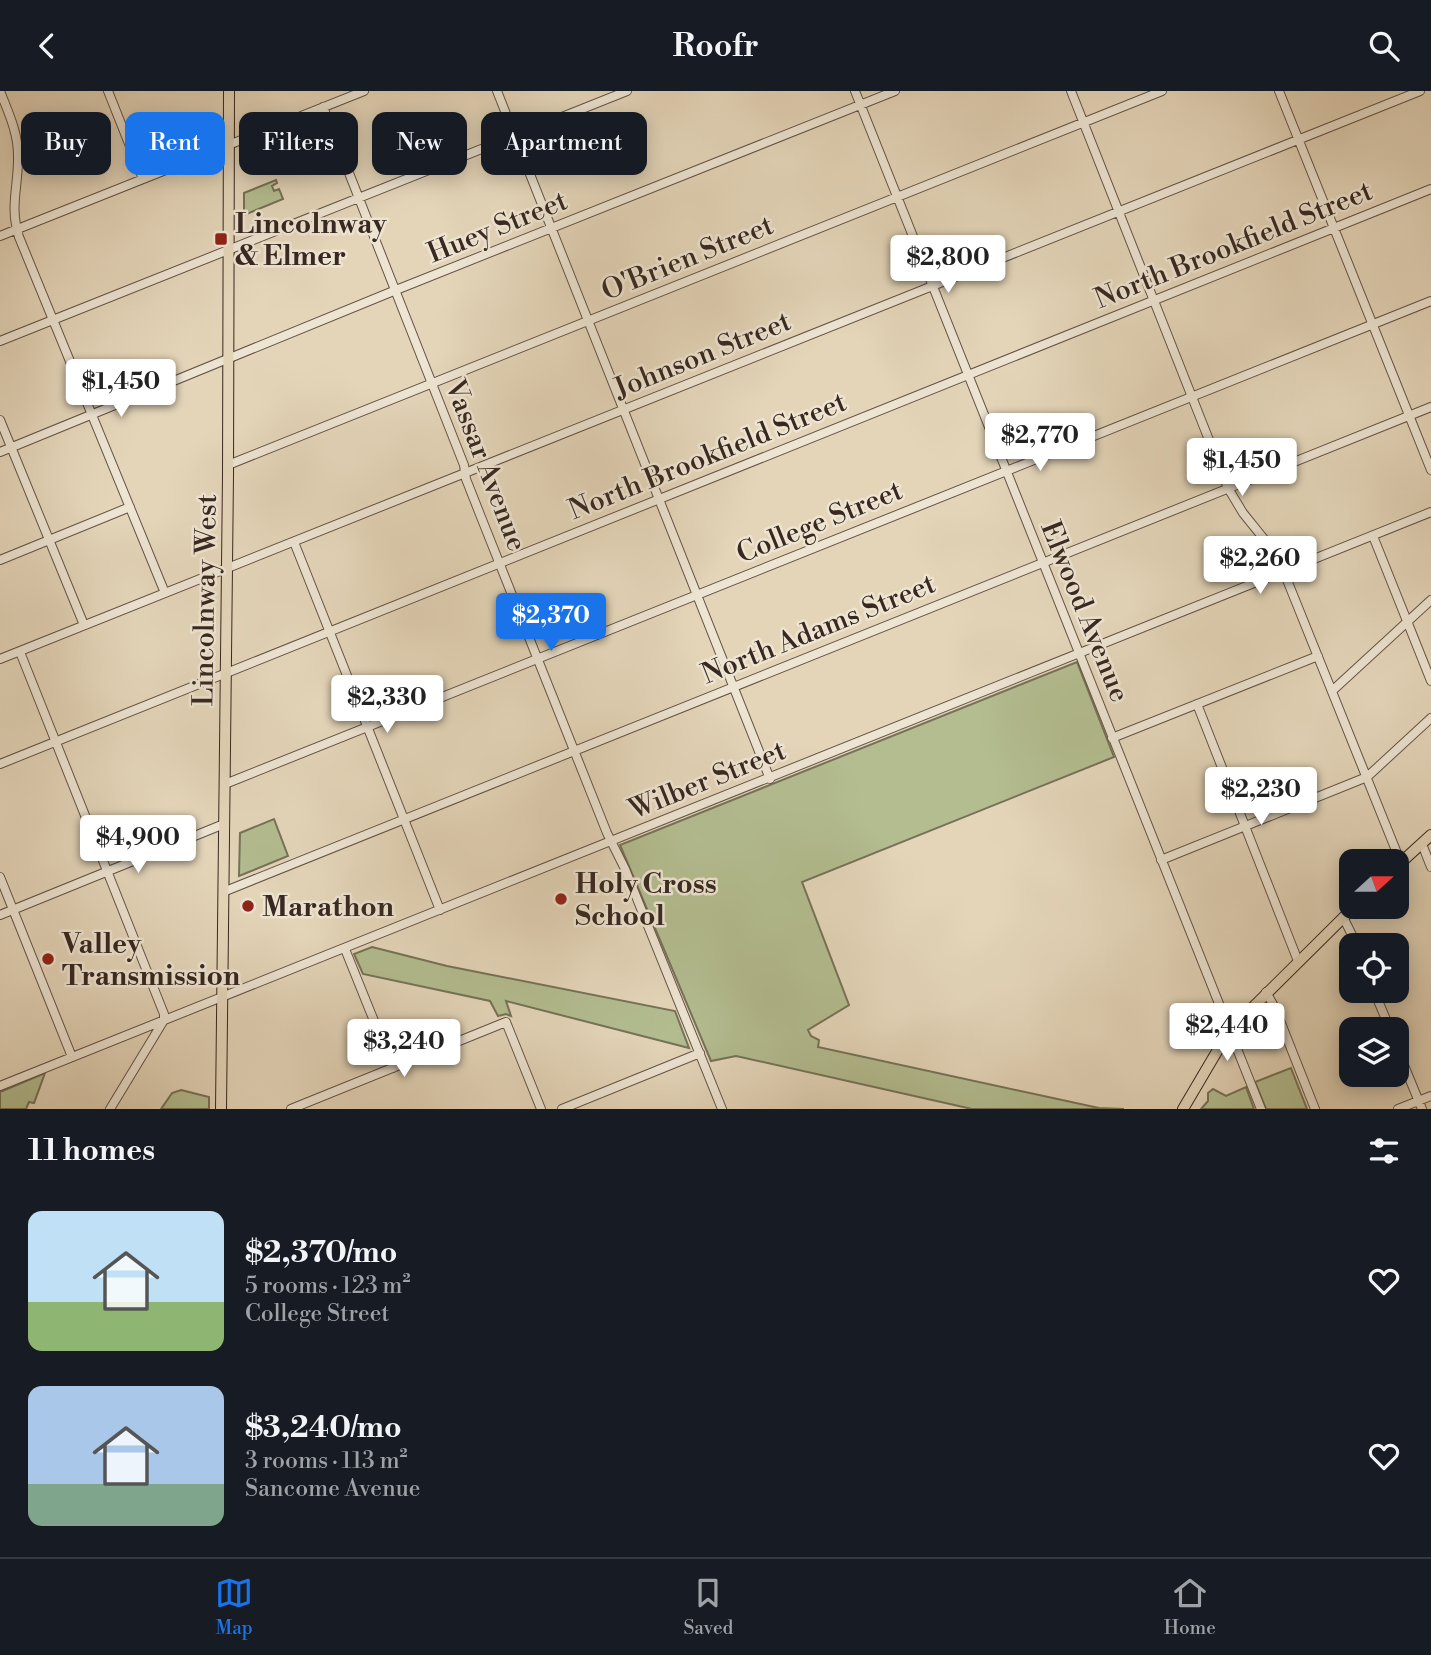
<!DOCTYPE html>
<meta charset="utf-8">
<style>
:root{--surface:#171b24;--page:#20242c;--text:#f1f3f6;--muted:#9ea1a6;--line:#363941;--accent:#1a73e8}
body{margin:0;font-family:"Libre Bodoni",serif;background:var(--page);color:var(--text);height:100vh;display:flex;flex-direction:column;font-size:26px;white-space:nowrap}
*{box-sizing:border-box;margin:0}
p{font-size:23px;color:var(--muted)}
.icon{flex:none;width:38px;height:38px;fill:none;stroke:currentColor;stroke-width:2;stroke-linecap:round;stroke-linejoin:round}
.map{position:relative;height:1018px;overflow:hidden}
.side{display:flex;flex-direction:column;background:var(--surface);flex:1}
.side>*{flex:none}
.guide{position:absolute;left:21px;top:21px;width:700px;height:63px;display:flex;gap:14px}
.needle{width:46px;rotate:69deg}
.controls{position:absolute;left:1339px;top:758px;display:grid;gap:14px}
.controls a{display:grid;place-items:center;width:70px;height:70px;border-radius:14px;background:var(--surface);box-shadow:0 4px 18px #0003;font-size:35px}
.price{position:absolute;translate:-50% -60px;padding:0 16px;border-radius:7px;background:#fff;color:#222;font-size:23px;line-height:46px;filter:drop-shadow(0 2px 4px #0008)}
.price::after{content:'';position:absolute;left:50%;top:42px;width:21px;height:16px;margin-left:-10px;background:inherit;clip-path:polygon(0 0,100% 0,50% 100%)}
.price.selected{background:var(--accent);color:#fff}
ul{padding:0;list-style:none}
li{display:flex;align-items:center;gap:21px;height:175px;padding:0 28px}
li span{display:grid;place-items:center;flex:none;width:196px;height:140px;border-radius:14px;color:#555}
li>.icon{margin-inline-start:auto}
span .icon{width:84px;height:84px;fill:#fffc;stroke-width:1}
li b{font-size:30px}
h2{display:flex;justify-content:space-between;align-items:center;height:84px;padding:0 28px;font-size:30px}
.pill{padding:0 24px;border-radius:14px;background:var(--surface);box-shadow:0 4px 18px #0003;font-size:24px;line-height:63px}
.pill.selected{background:var(--accent);color:#fff}
header{display:flex;justify-content:space-between;align-items:center;height:91px;padding:0 28px;background:var(--surface);font-size:32px;font-weight:600}
.tabs{display:flex;justify-content:space-around;align-items:center;height:98px;border-top:2px solid var(--line);background:var(--surface);font-size:19px;color:var(--muted)}
.tabs a{display:grid;justify-items:center;gap:4px}
.tabs .selected{color:var(--accent)}
.map>svg:first-child{display:block}
</style>
<header><svg class="icon" aria-label="back" viewBox="0 0 24 24"><path d="M15 5l-7 7 7 7"/></svg>Roofr<svg class="icon" aria-label="search" viewBox="0 0 24 24"><circle cx="10" cy="10" r="6"/><path d="M15 15l6 6"/></svg></header>
<div class="map">
<svg width="1431" height="1018" viewBox="0 0 1431 1018">
<rect width="100%" height="100%" fill="#e4d5b9"/>
<filter id="stains"><feTurbulence type="fractalNoise" baseFrequency=".00286" numOctaves="4"/><feColorMatrix values="0 0 0 0 .2 0 0 0 0 .09 0 0 0 0 .02 0 0 0 .5 -.17"/></filter>
<radialGradient id="worn" r=".72"><stop offset=".6" stop-color="#630" stop-opacity="0"/><stop offset="1" stop-color="#630" stop-opacity=".3"/></radialGradient>
<!-- green -->
<path fill="#b3bd90" stroke="#767258" stroke-width="2" d="M276,89L277,92L272,95L274,100L279,98L283,108L244,124V102Z
M1077,571L1114,666L802,791L849,914L808,939L811,945L819,949L818,956L1099,1017L1124,1018H972L736,965L711,970L620,754Z
M274,728L288,765L239,785L240,742Z
M372,856L447,875L675,920L689,957L506,910L511,925L506,923L498,925L490,910L363,883L354,863Z
M1291,977L1307,1018H1266L1255,991Z
M45,982L34,1012L29,1011L26,1018H0V1001Z
M1246,996L1254,1018H1201L1208,1010V1002L1213,998L1226,1005Z
M181,999L209,1006V1018H161L172,1002Z"/>
<g fill="none" stroke-linecap="round" stroke-linejoin="round">
<!-- minor casing -->
<g stroke="#635347" stroke-width="10">
<path id="minor" d="M0,0C8,21 18,41 18,64C19,94 9,115 19,146L165,502
M108,0L143,88
M497,0L770,688
M855,0L1261,1018
M1071,0L1228,397L1243,422L1277,464L1401,772
M1279,0L1431,379
M323,16L464,374L466,388L481,426L607,742L625,778L722,1018
M0,145L364,0
M0,250L627,0
M0,329L84,534
M0,361L396,199L895,0
M228,374L1162,0
M1373,445L1431,590
M294,451L440,819
M0,469L130,416
M20,561L164,923V929
M0,568L1420,0
M1332,600L1431,509
M1197,613L1298,870
M1112,647L1318,565
M0,673L1431,98
M225,693L1431,210
M1422,753L1431,776
M1161,769L1367,686L1431,627
M0,786L72,966
M223,801L1431,316
M0,824L224,733
M1343,826L1357,854
M345,858L393,977
M1374,900L1390,938
M1266,901L1275,917L1315,1018
M1396,955L1422,1018
M0,995L1431,421
M110,1018L164,929
M291,1018L506,931L541,1018
M562,1018L700,962
M1398,1018L1431,1005"/>
</g>
<!-- major casing -->
<g stroke="#382821" stroke-width="12">
<path id="major" d="M1396,776L1431,744
M221,1018L228,384L229,0
M1183,1018L1229,940L1354,816"/>
</g>
<!-- minor -->
<use href="#minor" stroke="#ede4d2" stroke-width="8"/>
<!-- major -->
<use href="#major" stroke="#e4d5b9" stroke-width="10"/>
</g>
<!-- markers -->
<g fill="#8f2418" stroke="#ede4d2" stroke-width="2.5">
<rect x="214" y="141" width="14" height="14" rx="3.5"/>
<circle cx="561" cy="808" r="7"/>
<circle cx="248" cy="815" r="7"/>
<circle cx="48" cy="868" r="7"/>
</g>
<g text-anchor="middle" stroke-width="5" stroke-linejoin="round" paint-order="stroke">
<!-- poi labels -->
<g font-size="28" font-weight="bold" fill="#382821" stroke="#ede4d2" text-anchor="start">
<text x="235" y="142">Lincolnway<tspan x="235" dy="32">&amp; Elmer</tspan></text>
<text x="575" y="802">Holy Cross<tspan x="575" dy="32">School</tspan></text>
<text x="262" y="825">Marathon</text>
<text x="62" y="862">Valley<tspan x="62" dy="32">Transmission</tspan></text>
</g>
<!-- street labels -->
<g font-size="28" fill="#382821" stroke="#ede4d2">
<text transform="translate(497 135) rotate(-22)" y="10">Huey Street</text>
<text transform="translate(1233 153) rotate(-22)" y="10">North Brookfield Street</text>
<text transform="translate(687 166) rotate(-22)" y="10">O'Brien Street</text>
<text transform="translate(702 263) rotate(-22)" y="10">Johnson Street</text>
<text transform="translate(707 364) rotate(-22)" y="10">North Brookfield Street</text>
<text transform="translate(487 374) rotate(69)" y="10">Vassar Avenue</text>
<text transform="translate(819 430) rotate(-22)" y="10">College Street</text>
<text transform="translate(204 509) rotate(-89)" y="10">Lincolnway West</text>
<text transform="translate(1086 520) rotate(68)" y="10">Elwood Avenue</text>
<text transform="translate(818 537) rotate(-22)" y="10">North Adams Street</text>
<text transform="translate(707 688) rotate(-22)" y="10">Wilber Street</text>
</g>
</g>
<rect width="100%" height="100%" filter="url(#stains)"/>
<rect width="100%" height="100%" fill="url(#worn)"/>
</svg>
<div class="controls">
<a><svg class="needle" viewBox="-14 -14 28 28"><path d="M0-13l5 13h-10z" fill="#e53935"/><path d="M0 13l5-13h-10z" fill="#9ea1a6"/></svg></a>
<a><svg class="icon" aria-label="locate" viewBox="0 0 24 24"><circle cx="12" cy="12" r="6"/><path d="M12 2v4M12 18v4M2 12h4M18 12h4"/></svg></a>
<a><svg class="icon" aria-label="layers" viewBox="0 0 24 24"><path d="M12 4l9 5-9 5-9-5zM3 14l9 5 9-5"/></svg></a>
</div>
<b class="price" style="left:948px;top:204px">$2,800</b>
<b class="price" style="left:121px;top:328px">$1,450</b>
<b class="price" style="left:1040px;top:382px">$2,770</b>
<b class="price" style="left:1242px;top:407px">$1,450</b>
<b class="price" style="left:1260px;top:505px">$2,260</b>
<b class="price selected" style="left:551px;top:562px">$2,370</b>
<b class="price" style="left:387px;top:644px">$2,330</b>
<b class="price" style="left:1261px;top:736px">$2,230</b>
<b class="price" style="left:138px;top:784px">$4,900</b>
<b class="price" style="left:1227px;top:972px">$2,440</b>
<b class="price" style="left:404px;top:988px">$3,240</b>
<div class="guide">
<a class="pill">Buy</a>
<a class="pill selected">Rent</a>
<a class="pill">Filters</a>
<a class="pill">New</a>
<a class="pill">Apartment</a>
</div>
</div>
<section class="side">
<h2>11 homes<svg class="icon" aria-label="filters" viewBox="0 0 24 24"><path d="M4 7h16M4 17h16"/><circle cx="9" cy="7" r="2"/><circle cx="15" cy="17" r="2"/></svg></h2>
<ul>
<li><span style="background:linear-gradient(#bfe0f5 65%,#8fb573 0)"><svg class="icon" aria-label="home" viewBox="0 0 24 24"><path d="M3 11l9-7 9 7M6 9v11h12V9"/></svg></span><div><b>$2,370/mo</b><p>5 rooms · 123 m²</p><p>College Street</p></div><svg class="icon" aria-label="heart" viewBox="0 0 24 24"><path d="M12 20l-8-8c-3-5 5-10 8-4 3-6 11-1 8 4z"/></svg></li>
<li><span style="background:linear-gradient(#a9c7e8 70%,#7fa58c 0)"><svg class="icon" aria-label="home" viewBox="0 0 24 24"><path d="M3 11l9-7 9 7M6 9v11h12V9"/></svg></span><div><b>$3,240/mo</b><p>3 rooms · 113 m²</p><p>Sancome Avenue</p></div><svg class="icon" aria-label="heart" viewBox="0 0 24 24"><path d="M12 20l-8-8c-3-5 5-10 8-4 3-6 11-1 8 4z"/></svg></li>
</ul>
</section>
<nav class="tabs">
<a class="selected"><svg class="icon" aria-label="map" viewBox="0 0 24 24"><path d="M3 6l6-2 6 2 6-2v14l-6 2-6-2-6 2zM9 4v14M15 6v14"/></svg>Map</a>
<a><svg class="icon" aria-label="saved" viewBox="0 0 24 24"><path d="M7 4h10v16l-5-4-5 4z"/></svg>Saved</a>
<a><svg class="icon" aria-label="home" viewBox="0 0 24 24"><path d="M3 11l9-7 9 7M6 9v11h12V9"/></svg>Home</a>
</nav>
